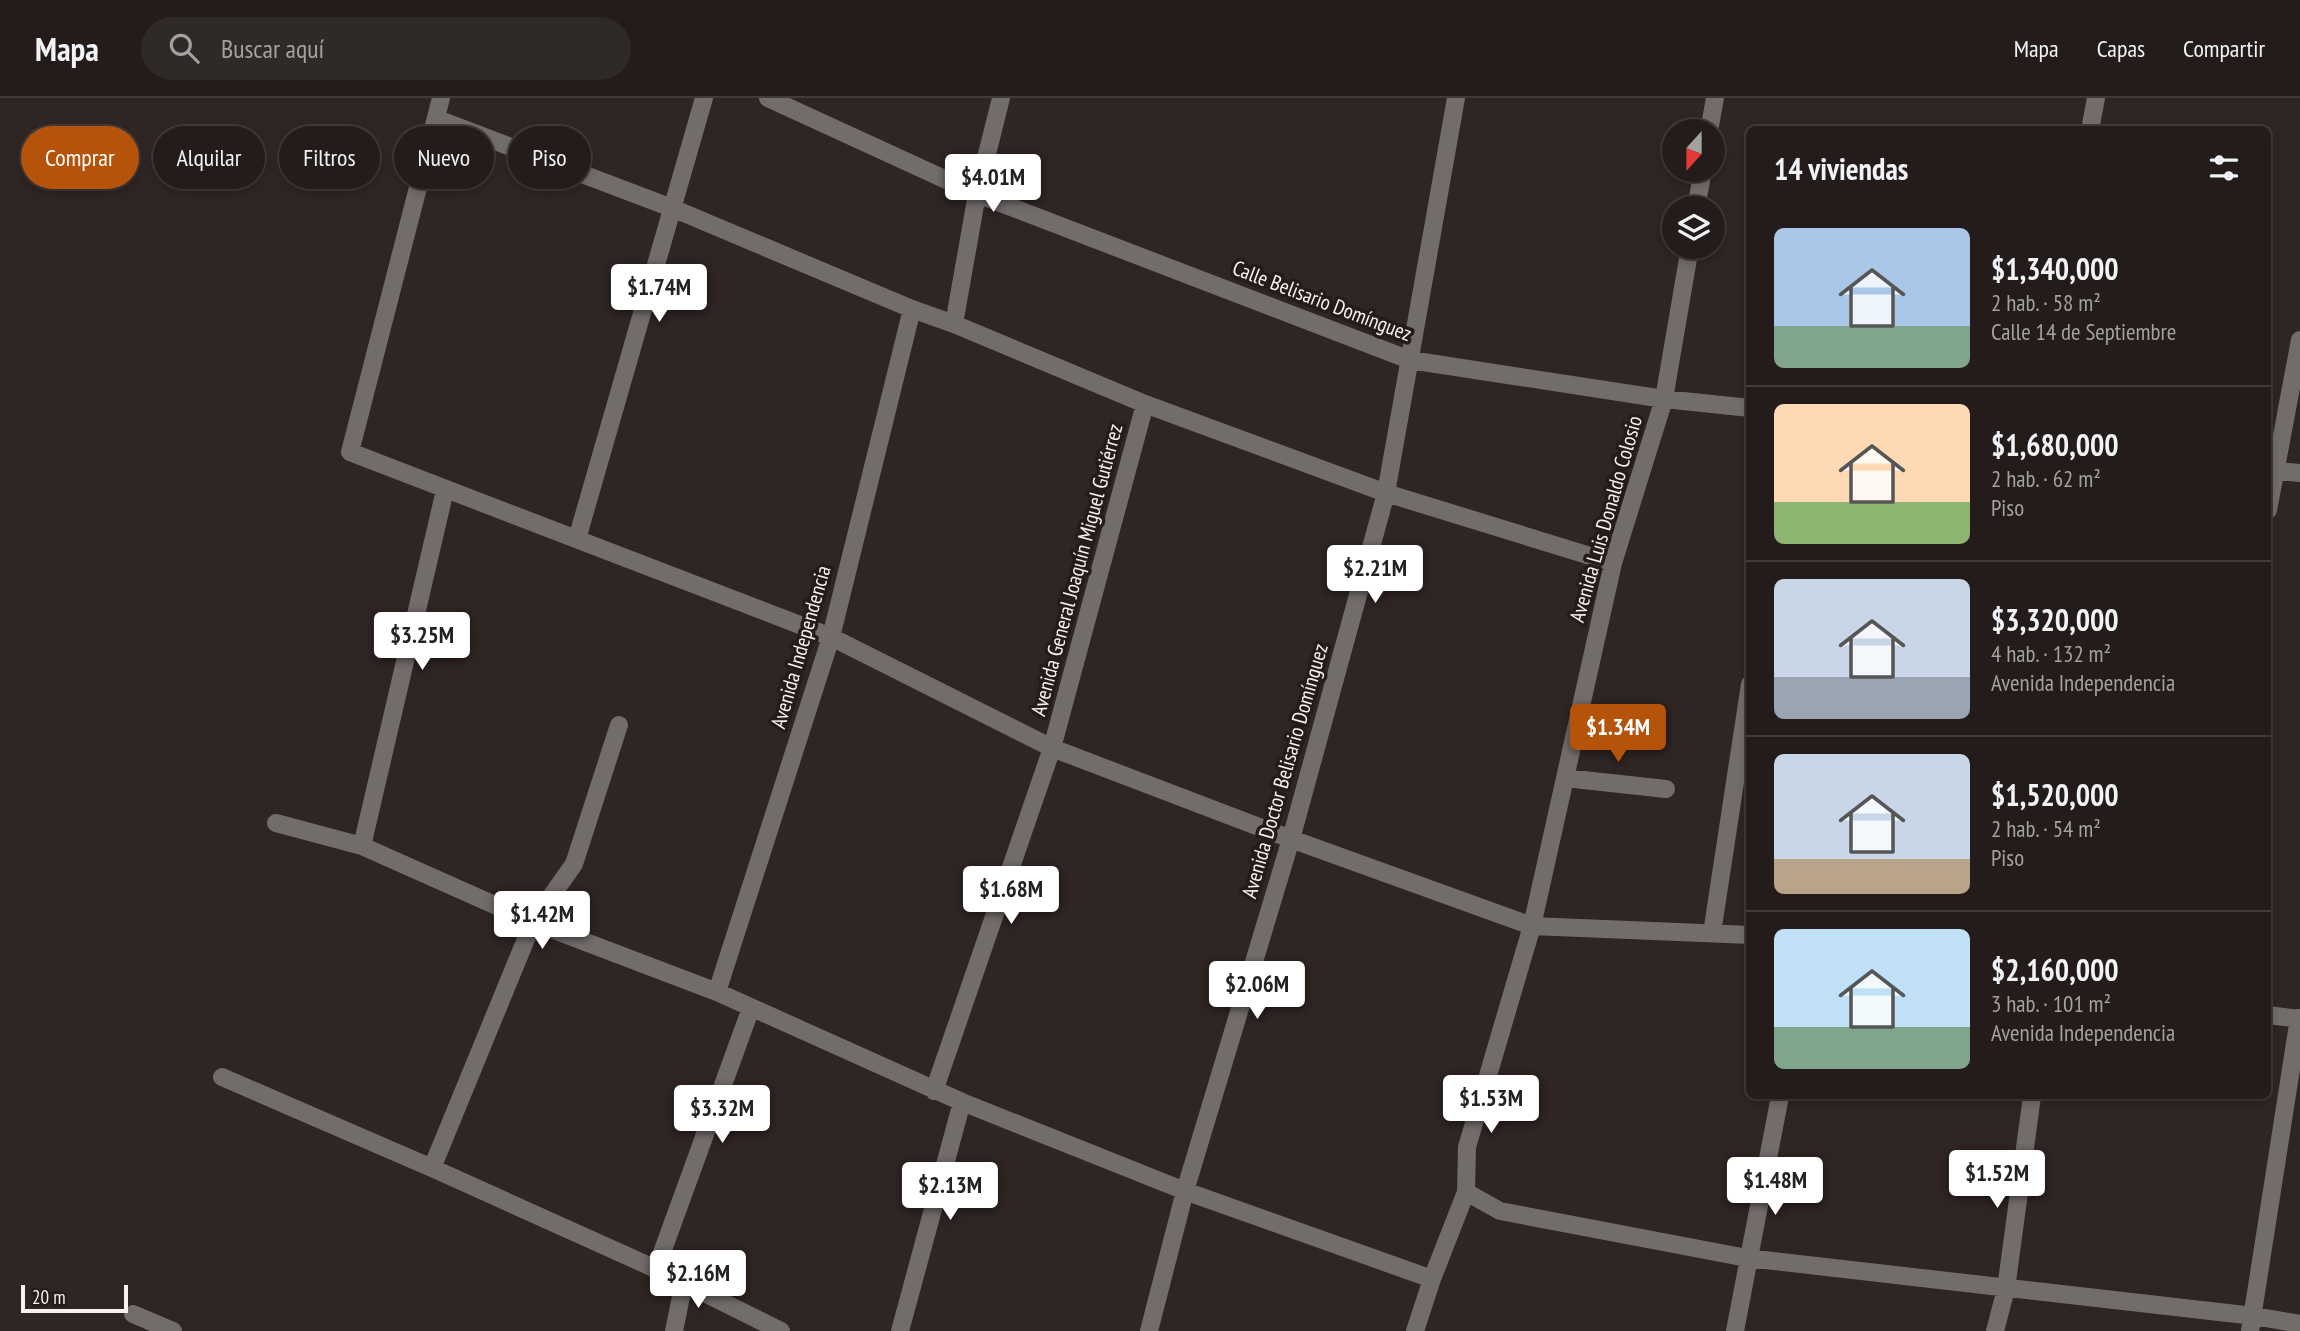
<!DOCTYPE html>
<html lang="es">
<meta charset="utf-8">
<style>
:root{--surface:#231c1a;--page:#2f2927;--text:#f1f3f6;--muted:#a3a1a2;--line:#403a39;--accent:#b45309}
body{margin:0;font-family:"PT Sans Narrow",sans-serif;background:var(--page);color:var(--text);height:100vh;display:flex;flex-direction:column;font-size:26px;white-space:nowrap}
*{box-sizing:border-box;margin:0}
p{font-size:23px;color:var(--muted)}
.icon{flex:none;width:38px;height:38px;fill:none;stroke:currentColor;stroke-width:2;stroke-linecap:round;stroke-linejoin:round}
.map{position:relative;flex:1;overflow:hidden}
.drawer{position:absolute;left:1746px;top:28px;width:525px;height:973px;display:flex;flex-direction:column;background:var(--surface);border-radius:10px;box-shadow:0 4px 10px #0003,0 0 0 2px var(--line)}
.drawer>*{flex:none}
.top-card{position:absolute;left:21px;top:28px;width:665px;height:63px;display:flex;gap:14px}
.needle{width:46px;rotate:201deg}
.fabs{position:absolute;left:1662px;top:21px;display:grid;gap:14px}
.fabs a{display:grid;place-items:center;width:63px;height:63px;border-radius:50%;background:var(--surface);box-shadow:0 4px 10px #0003,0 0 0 2px var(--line);font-size:35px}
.scale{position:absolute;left:21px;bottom:18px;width:107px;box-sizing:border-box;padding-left:7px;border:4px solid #f8f1f0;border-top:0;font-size:19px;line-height:24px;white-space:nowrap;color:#f8f1f0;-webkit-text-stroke:5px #251b1a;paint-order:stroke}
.price{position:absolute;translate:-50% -60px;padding:0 16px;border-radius:7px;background:#fff;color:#222;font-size:23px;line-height:46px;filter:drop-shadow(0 2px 4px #0008)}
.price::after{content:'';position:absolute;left:50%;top:42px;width:21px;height:16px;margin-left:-10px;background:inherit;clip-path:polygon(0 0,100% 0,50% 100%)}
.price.current{background:var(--accent);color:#fff}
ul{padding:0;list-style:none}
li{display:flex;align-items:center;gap:21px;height:175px;padding:0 28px}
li+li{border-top:2px solid var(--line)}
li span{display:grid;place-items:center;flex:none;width:196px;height:140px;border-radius:10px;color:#555}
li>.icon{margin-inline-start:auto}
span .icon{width:84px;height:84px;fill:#fffc;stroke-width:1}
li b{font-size:30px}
h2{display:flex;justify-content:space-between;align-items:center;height:84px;padding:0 28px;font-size:30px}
.pill{padding:0 24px;border-radius:32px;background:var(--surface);box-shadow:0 4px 10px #0003,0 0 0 2px var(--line);font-size:24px;line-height:63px}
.pill.current{background:var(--accent);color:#fff}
header{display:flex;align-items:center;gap:42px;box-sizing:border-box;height:98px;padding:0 35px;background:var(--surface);border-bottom:2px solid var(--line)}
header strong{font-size:33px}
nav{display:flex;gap:38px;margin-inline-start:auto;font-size:24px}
.search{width:490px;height:63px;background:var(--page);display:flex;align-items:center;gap:18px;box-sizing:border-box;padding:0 24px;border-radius:38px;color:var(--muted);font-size:26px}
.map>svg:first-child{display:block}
</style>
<header>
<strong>Mapa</strong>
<div class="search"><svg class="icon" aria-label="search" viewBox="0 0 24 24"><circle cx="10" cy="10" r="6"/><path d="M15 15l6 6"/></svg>Buscar aquí</div>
<nav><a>Mapa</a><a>Capas</a><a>Compartir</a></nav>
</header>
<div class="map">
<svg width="2300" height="1233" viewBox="0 0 2300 1233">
<rect width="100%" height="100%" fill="#2f2523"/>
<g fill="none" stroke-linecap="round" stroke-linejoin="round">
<!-- minor -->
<path stroke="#726c6b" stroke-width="18" d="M441,0L350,354L831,539L1052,650L1291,741L1532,828L1750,837
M768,0L977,96L1410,262L1664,301L1750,310
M437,21L672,110L912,211L954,226L1145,306L1386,395L1613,465
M2090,32L2096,0
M1709,33L1715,0
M1696,110L1703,72
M954,226L977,96L1001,0
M2268,372L2300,375
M2268,412L2300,242
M577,441L704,0
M1565,680L1666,691
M276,725L362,748L533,824L717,894L962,1004L1185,1093L1432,1181
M362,748L445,392
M1712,835L1750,586
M717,894L831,539L912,211
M2268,917L2300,921
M222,979L432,1070L656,1171L781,1233
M934,993L1052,650L1145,306
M432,1070L533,824L574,766L619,627
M1466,1094L1500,1113L1747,1160L2254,1218L2300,1226
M656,1171L751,910
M133,1216L173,1233
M674,1233L684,1184
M900,1233L962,1004
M1149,1233L1185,1093L1291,741L1386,395L1456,0
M1415,1233L1432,1181L1466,1094L1467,1049L1532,828L1613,465L1664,301L1690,149
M1735,1233L1780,998
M1995,1233L2006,1191L2032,998
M2250,1233L2299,920"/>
</g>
<g text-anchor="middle" stroke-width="7" stroke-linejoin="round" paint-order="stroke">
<!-- street labels -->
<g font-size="21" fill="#f8f1f0" stroke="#251b1a">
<text transform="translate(1322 203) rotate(21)" y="7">Calle Belisario Domínguez</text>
<text transform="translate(1606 421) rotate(-74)" y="7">Avenida Luis Donaldo Colosio</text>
<text transform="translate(1077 472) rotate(-75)" y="7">Avenida General Joaquín Miguel Gutiérrez</text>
<text transform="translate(801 549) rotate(-74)" y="7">Avenida Independencia</text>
<text transform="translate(1285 673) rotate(-74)" y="7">Avenida Doctor Belisario Domínguez</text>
</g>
</g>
</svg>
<div class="fabs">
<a><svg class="needle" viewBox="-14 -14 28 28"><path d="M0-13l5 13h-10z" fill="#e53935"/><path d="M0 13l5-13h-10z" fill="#a3a1a2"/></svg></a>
<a><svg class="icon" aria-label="layers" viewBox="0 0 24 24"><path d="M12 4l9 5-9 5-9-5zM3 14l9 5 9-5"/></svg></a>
</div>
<div class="scale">20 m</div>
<b class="price" style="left:993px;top:116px">$4.01M</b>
<b class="price" style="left:659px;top:226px">$1.74M</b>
<b class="price" style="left:1375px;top:507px">$2.21M</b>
<b class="price" style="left:422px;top:574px">$3.25M</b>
<b class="price current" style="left:1618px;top:666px">$1.34M</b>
<b class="price" style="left:1011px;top:828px">$1.68M</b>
<b class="price" style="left:542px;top:853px">$1.42M</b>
<b class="price" style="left:1257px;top:923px">$2.06M</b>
<b class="price" style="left:1491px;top:1037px">$1.53M</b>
<b class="price" style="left:722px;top:1047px">$3.32M</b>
<b class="price" style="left:1997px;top:1112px">$1.52M</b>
<b class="price" style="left:1775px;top:1119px">$1.48M</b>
<b class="price" style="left:950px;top:1124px">$2.13M</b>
<b class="price" style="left:698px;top:1212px">$2.16M</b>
<div class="top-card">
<a class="pill current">Comprar</a>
<a class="pill">Alquilar</a>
<a class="pill">Filtros</a>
<a class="pill">Nuevo</a>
<a class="pill">Piso</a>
</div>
<section class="drawer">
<h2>14 viviendas<svg class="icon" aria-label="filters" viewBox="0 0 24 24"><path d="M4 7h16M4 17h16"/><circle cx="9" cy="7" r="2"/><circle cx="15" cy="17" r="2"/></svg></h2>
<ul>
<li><span style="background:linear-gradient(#a9c7e8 70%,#7fa58c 0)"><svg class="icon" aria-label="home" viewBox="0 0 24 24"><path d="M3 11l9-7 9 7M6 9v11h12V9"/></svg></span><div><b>$1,340,000</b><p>2 hab. · 58 m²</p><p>Calle 14 de Septiembre</p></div></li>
<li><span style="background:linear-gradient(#ffd9b3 70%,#8fb573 0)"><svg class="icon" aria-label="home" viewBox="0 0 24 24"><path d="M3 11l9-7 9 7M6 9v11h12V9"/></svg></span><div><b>$1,680,000</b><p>2 hab. · 62 m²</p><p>Piso</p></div></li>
<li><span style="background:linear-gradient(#c9d6e8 70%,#9aa5b1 0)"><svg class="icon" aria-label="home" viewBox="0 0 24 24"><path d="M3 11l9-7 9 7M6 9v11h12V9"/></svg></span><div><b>$3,320,000</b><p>4 hab. · 132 m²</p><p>Avenida Independencia</p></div></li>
<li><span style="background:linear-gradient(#c9d6e8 75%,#b9a48a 0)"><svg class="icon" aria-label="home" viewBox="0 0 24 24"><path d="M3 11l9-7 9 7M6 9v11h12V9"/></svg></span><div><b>$1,520,000</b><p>2 hab. · 54 m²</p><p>Piso</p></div></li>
<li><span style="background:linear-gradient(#bfe0f5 70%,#7fa58c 0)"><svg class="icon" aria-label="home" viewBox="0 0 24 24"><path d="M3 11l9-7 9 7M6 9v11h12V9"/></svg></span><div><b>$2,160,000</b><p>3 hab. · 101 m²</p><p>Avenida Independencia</p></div></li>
</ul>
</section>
</div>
